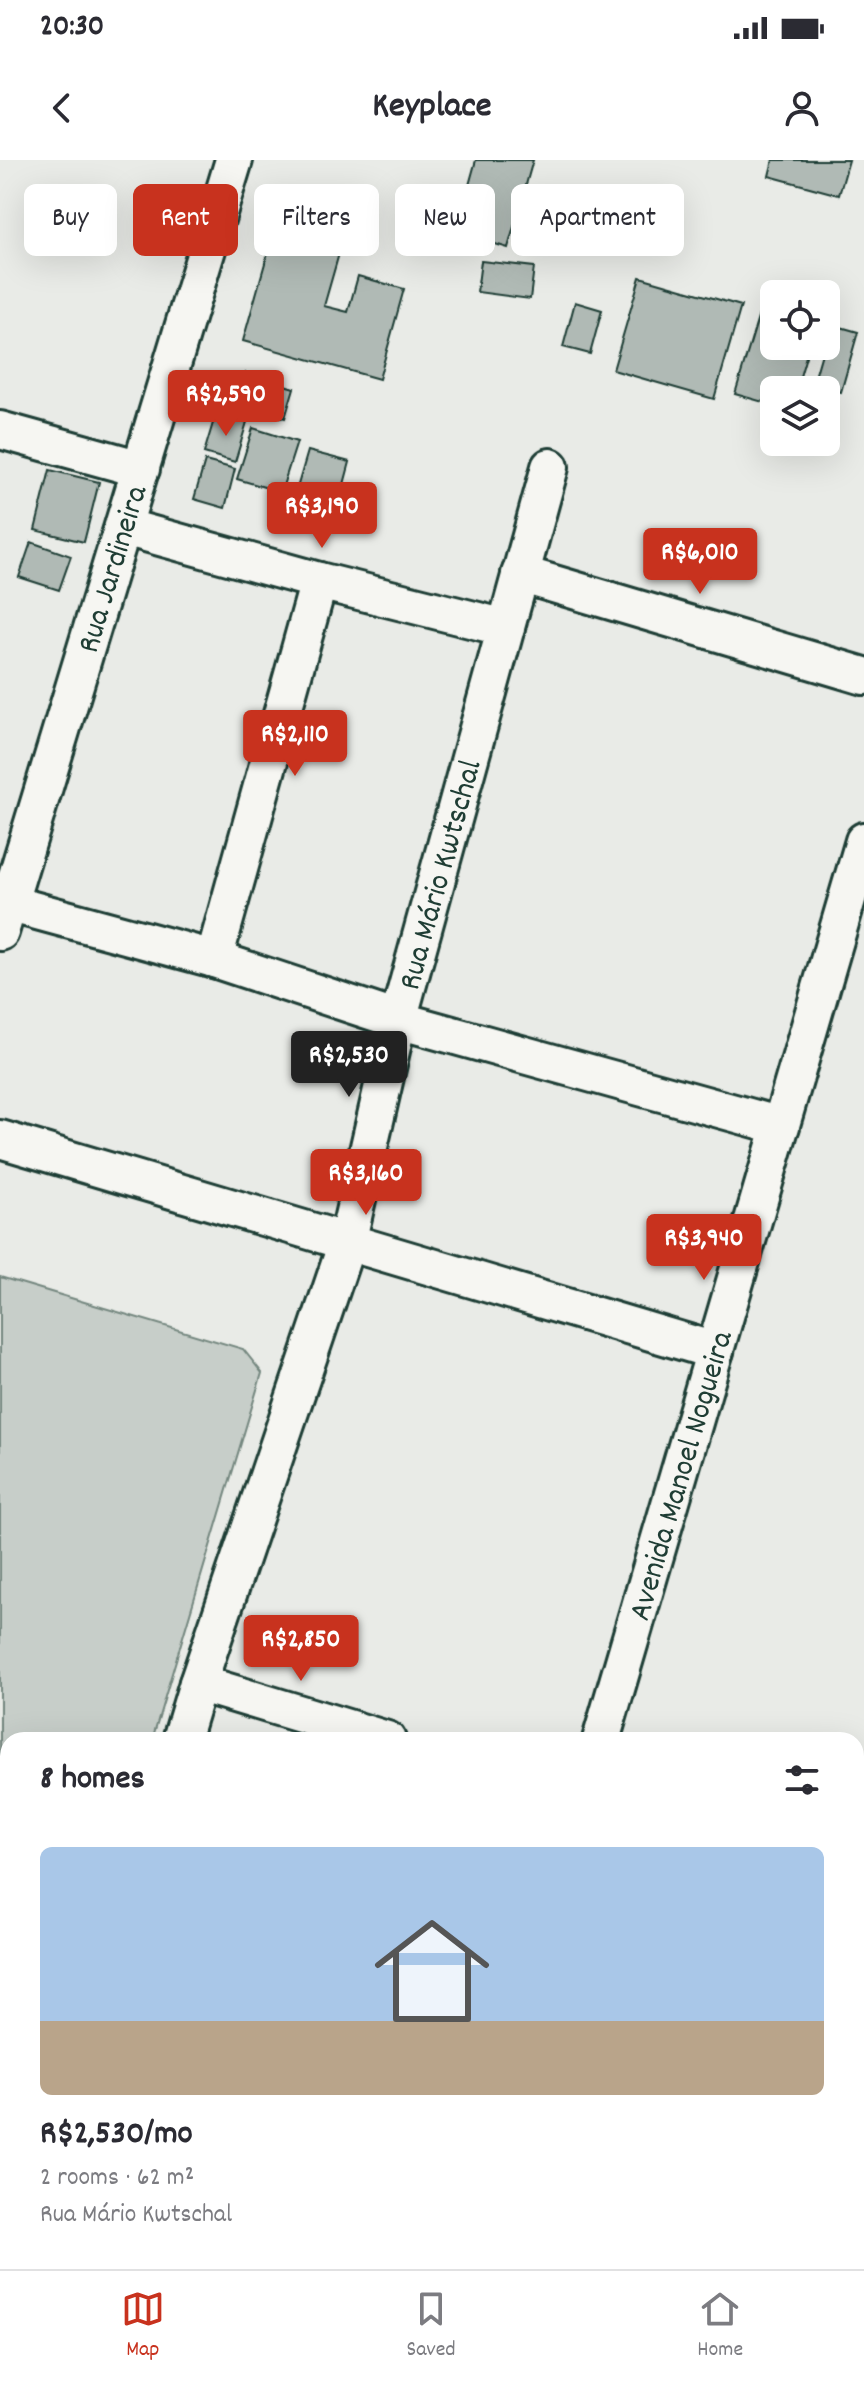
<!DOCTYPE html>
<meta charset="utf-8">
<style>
:root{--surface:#fff;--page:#f7f7f7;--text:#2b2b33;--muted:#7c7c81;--line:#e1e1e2;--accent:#c8321e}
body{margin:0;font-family:Dekko,sans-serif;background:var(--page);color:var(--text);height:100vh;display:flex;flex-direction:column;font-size:30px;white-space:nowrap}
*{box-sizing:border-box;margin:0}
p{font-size:26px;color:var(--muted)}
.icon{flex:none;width:44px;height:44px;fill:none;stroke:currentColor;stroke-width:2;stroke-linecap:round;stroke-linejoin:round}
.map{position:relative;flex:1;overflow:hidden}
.sheet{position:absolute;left:0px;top:1572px;width:864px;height:538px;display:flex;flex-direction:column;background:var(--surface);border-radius:24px 24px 0 0;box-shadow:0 8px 32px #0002}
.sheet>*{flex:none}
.hud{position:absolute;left:24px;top:24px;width:816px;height:72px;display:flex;gap:16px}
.buttons{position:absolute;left:760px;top:120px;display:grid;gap:16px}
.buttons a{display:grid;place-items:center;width:80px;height:80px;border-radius:12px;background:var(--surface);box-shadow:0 8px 32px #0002;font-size:40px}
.price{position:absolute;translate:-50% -68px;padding:0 18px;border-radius:8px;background:var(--accent);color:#fff;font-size:26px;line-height:52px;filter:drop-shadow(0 2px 4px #0008)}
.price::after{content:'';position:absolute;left:50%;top:48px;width:24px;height:18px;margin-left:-12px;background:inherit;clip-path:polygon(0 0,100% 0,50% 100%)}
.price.on{background:#222;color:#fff}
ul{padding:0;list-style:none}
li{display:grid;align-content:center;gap:16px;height:424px;padding:0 40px}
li+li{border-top:2px solid var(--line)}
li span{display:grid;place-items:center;height:248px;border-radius:12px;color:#555}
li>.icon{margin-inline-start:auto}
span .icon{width:144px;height:144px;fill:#fffc;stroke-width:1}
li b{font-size:34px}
h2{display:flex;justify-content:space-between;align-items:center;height:96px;padding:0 40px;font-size:34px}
.pill{padding:0 28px;border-radius:12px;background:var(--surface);box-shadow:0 8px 32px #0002;font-size:28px;line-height:72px}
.pill.on{background:var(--accent);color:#fff}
.status{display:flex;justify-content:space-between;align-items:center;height:56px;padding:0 40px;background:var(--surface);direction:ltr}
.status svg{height:22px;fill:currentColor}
header{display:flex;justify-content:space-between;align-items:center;height:104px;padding:0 40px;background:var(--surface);font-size:36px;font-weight:700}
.dock{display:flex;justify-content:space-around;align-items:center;height:112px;border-top:2px solid var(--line);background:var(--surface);font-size:22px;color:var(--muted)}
.dock a{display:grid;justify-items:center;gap:4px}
.dock .on{color:var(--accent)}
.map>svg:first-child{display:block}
</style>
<div class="status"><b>20:30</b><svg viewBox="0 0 49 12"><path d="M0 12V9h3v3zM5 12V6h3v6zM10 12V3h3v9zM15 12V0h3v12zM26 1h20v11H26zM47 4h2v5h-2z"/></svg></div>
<header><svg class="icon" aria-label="back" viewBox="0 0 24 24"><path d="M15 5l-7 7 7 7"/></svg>Keyplace<svg class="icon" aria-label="person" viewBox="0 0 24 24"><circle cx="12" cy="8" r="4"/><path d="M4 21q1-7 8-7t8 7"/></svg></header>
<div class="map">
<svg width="864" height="2109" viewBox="0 0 864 2109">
<rect width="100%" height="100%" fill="#e9ebe7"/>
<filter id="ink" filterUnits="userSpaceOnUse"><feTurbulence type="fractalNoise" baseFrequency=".0125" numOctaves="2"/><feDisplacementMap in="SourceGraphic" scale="16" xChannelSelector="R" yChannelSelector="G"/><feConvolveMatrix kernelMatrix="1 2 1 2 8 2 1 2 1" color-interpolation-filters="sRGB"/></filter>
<g filter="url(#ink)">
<!-- green -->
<path fill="#c7cec9" stroke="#73867e" stroke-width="2" d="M0,1117L243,1189L262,1213L152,1580H8V1632L0,1629Z"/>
<!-- building -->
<path fill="#b0bab5" stroke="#1f3d34" stroke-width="2" d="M476,0H533L508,88L456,72Z
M773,0H849L839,35L769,16Z
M276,64L342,83L324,146L348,152L358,116L404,129L379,219L243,181Z
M481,101L534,107L530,139L477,132Z
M640,117L741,146L714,239L613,210Z
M575,142L602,150L590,194L563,187Z
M761,148L774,151V186H809L796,230H774V245L735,234Z
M830,164L858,172L841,232L813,224L824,186H826Z
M246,213L294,228L285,258L236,244Z
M216,253L247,262L235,302L204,293Z
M253,268L297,282L281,332L237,319Z
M308,291L350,302L338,347L295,335Z
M205,301L235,309L225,348L194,339Z
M50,310L99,322L84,382L35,370Z
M31,382L71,396L59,430L19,417Z"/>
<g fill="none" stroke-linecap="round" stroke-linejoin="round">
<!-- street casing -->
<g stroke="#1f3d34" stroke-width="42">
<g id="street">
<path d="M0,270L141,309"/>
<path d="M124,367L319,421L506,468"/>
<path d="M520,414L864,516"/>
<path d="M0,741L214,799L398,860L781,966"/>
<path id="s1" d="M0,772L234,0"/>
<path d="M214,799L319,421"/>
<path d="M0,979L715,1191"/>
<path d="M198,1523L387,1580"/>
<path id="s2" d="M181,1580L198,1523L347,1083L398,860L550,307"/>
<path id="s3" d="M601,1580L864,681"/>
<path d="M0,1779L8,1782"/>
<path d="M19,2102L43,2109"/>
<path d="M447,2109L449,2102"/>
</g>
</g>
<!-- street -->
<use href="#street" stroke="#f6f6f2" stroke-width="36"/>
</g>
</g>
<g text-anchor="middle" stroke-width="6" stroke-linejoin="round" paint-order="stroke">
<!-- street labels -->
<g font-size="32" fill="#1f3d34" stroke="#f6f6f2">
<text dy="11" stroke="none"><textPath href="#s1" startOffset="380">Rua Jardineira</textPath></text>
<text dy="11" stroke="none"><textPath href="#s2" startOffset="904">Rua Mário Kwtschal</textPath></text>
<text dy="11" stroke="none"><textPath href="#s3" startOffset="276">Avenida Manoel Nogueira</textPath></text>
</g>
</g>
</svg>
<div class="buttons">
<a><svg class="icon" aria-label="locate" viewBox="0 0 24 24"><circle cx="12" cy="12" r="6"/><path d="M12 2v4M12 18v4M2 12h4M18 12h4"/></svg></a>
<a><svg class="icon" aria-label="layers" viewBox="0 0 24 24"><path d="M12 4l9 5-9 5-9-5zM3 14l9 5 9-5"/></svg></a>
</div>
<b class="price" style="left:226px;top:278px">R$2,590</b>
<b class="price" style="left:322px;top:390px">R$3,190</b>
<b class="price" style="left:700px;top:436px">R$6,010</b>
<b class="price" style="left:295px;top:618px">R$2,110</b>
<b class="price on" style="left:349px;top:939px">R$2,530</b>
<b class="price" style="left:366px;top:1057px">R$3,160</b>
<b class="price" style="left:704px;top:1122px">R$3,940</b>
<b class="price" style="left:301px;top:1523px">R$2,850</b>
<div class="hud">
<a class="pill">Buy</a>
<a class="pill on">Rent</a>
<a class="pill">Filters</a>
<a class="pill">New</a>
<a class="pill">Apartment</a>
</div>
<section class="sheet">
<h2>8 homes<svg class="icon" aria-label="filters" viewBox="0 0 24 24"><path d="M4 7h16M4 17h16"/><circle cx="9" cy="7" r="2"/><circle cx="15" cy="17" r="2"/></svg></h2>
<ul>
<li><span style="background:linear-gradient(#a9c7e8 70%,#b9a48a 0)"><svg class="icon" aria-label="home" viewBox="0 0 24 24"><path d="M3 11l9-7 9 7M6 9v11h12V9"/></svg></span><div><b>R$2,530/mo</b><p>2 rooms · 62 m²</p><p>Rua Mário Kwtschal</p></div></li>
</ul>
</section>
</div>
<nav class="dock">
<a class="on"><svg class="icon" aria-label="map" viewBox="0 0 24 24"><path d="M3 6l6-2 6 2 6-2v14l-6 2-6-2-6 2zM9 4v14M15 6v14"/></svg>Map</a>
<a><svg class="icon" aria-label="saved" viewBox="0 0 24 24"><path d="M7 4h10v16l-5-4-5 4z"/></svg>Saved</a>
<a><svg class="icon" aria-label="home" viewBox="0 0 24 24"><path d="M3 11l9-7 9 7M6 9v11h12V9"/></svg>Home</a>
</nav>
